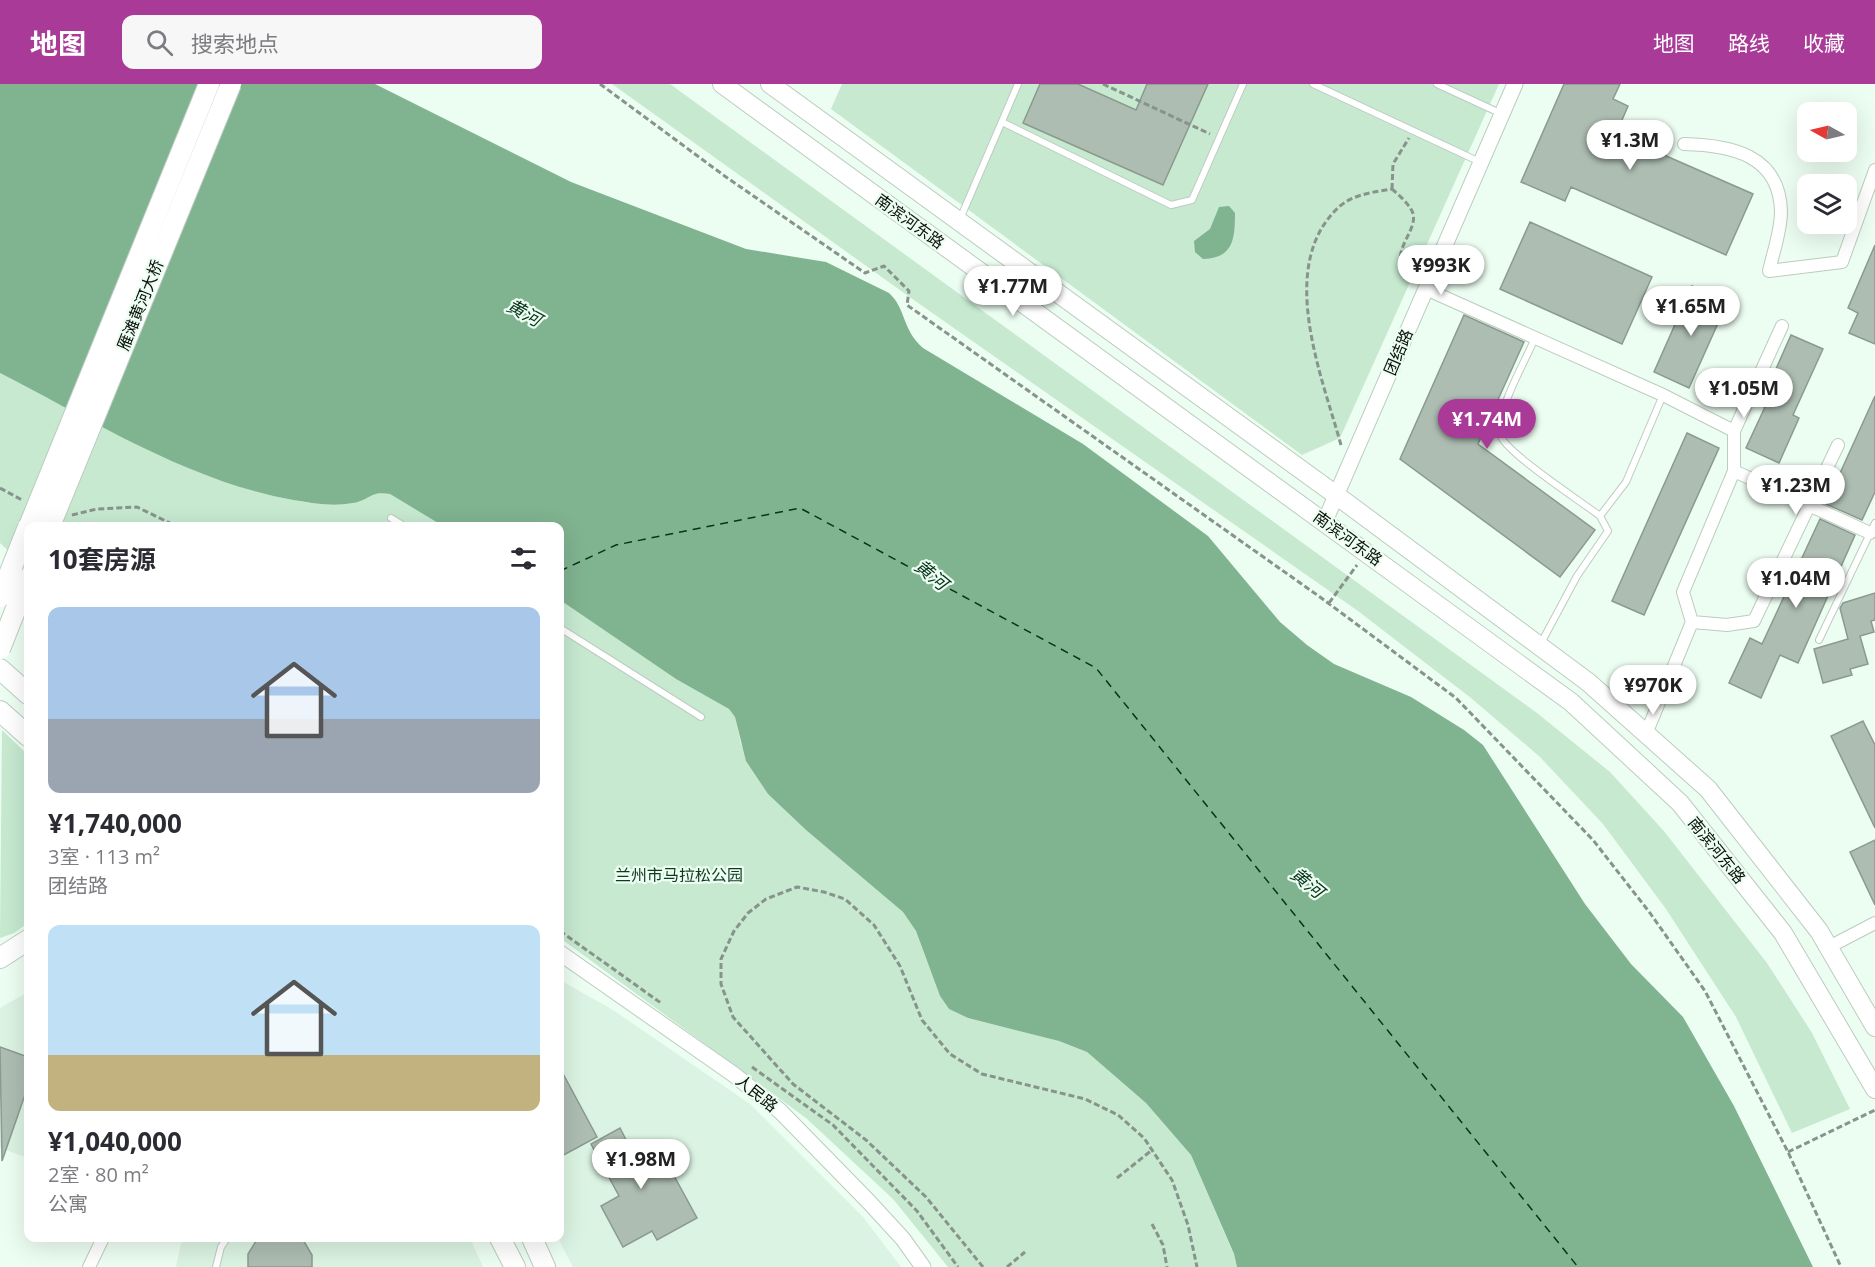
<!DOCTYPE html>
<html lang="zh">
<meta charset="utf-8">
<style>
:root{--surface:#fff;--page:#f7f7f7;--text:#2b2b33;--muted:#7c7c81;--accent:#a93a98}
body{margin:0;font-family:"Open Sans","Noto Sans SC",sans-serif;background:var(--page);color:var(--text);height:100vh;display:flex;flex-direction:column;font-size:22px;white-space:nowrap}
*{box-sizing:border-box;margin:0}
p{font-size:20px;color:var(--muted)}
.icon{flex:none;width:33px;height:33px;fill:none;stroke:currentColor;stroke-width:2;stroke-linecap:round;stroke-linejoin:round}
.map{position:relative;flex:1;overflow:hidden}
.panel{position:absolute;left:24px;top:438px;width:540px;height:720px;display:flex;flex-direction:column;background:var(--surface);border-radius:12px;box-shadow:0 6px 24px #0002}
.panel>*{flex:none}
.needle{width:39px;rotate:278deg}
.buttons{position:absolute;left:1797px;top:18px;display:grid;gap:12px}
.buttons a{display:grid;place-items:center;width:60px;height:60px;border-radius:12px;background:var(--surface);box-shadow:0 6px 24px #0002;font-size:30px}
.price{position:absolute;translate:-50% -51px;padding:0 14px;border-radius:21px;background:#fff;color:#222;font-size:20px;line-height:39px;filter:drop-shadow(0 2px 3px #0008)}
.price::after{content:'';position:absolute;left:50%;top:36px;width:18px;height:14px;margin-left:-9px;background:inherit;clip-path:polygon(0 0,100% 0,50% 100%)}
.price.on{background:var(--accent);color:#fff}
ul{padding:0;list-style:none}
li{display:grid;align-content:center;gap:12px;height:318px;padding:0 24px}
li span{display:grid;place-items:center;height:186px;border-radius:12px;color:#555}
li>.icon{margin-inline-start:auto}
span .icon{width:108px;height:108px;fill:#fffc;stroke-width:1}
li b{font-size:26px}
h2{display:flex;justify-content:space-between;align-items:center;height:72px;padding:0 24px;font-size:26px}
header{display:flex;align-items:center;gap:36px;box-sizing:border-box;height:84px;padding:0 30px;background:var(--accent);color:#fff}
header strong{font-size:28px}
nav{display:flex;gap:33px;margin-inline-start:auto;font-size:21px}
.search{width:420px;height:54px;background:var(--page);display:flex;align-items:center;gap:15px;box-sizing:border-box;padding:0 21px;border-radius:12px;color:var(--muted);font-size:22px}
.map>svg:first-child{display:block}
</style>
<header>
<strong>地图</strong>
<div class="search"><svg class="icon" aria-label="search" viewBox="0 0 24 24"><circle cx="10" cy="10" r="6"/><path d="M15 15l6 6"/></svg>搜索地点</div>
<nav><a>地图</a><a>路线</a><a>收藏</a></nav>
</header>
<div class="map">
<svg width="1875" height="1183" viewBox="0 0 1875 1183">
<rect width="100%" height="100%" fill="#ecfdf1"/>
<!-- built -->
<path fill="#dbf3e2" d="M560,896L613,926L750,1020L863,1133L901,1183H573L558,1154Z
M28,908V1074L0,1064V924Z
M186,1154H470L483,1183H176L181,1160Z"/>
<!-- green -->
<path fill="#c6e9d0" d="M612,0H670L1537,629L1610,688L1663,746L1767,879L1812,949L1850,1025L1792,1049L1736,933L1666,825L1603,740L1540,673L1471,614L1358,527L911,214Z
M842,0H1499L1340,354L1302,371L831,25Z
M0,289C94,337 188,396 293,416C315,420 339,424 361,416C373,412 376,407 390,410L443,442H28V485L0,459Z
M560,516L676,595L729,625L735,633L741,660L768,710L806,746L903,828L916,847L940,912L949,925L968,934L1059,957L1087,968L1146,1019L1191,1071L1234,1171L1237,1183H948L893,1115L806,1034L560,854Z
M2,646L28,671V839L14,849L0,854Z"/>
<!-- water -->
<path fill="#80b390" d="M0,0H375L571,98L746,165L826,178L889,209C906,224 902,246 923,264L1083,360L1208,452L1280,538L1307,561L1334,580L1411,613L1464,646L1483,661L1585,820L1631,880L1683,933L1734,1022L1813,1183H1237L1234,1170L1191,1071L1146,1019L1087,968L1059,957L968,934L949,925L940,912L916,847L903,828L806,746L768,710L746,677L735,633L729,625L676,595L560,516V442H443L390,410C370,406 369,417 352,419C332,423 312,419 293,416C188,397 94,337 0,289Z
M1229,122L1235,129C1235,156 1233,174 1203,175L1195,168L1194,157L1210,145L1219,123Z"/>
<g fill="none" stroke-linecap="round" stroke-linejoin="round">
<!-- ferry -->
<path stroke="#09331c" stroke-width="1.5" stroke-dasharray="8 6" stroke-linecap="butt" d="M560,487L616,461L800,424L1096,584L1578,1183"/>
</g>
<!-- building -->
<path fill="#adbdb2" stroke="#8b9a8f" stroke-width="1.5" d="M1040,0H1078L1136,26L1147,0H1208L1163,101L1023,39Z
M1564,0H1620L1613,15L1628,22L1616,50L1753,110L1726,171L1571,103L1565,117L1521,98Z
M1530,138L1652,193L1622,260L1500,205Z
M1875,161V260L1849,249L1858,229L1848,224Z
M1692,202L1727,219L1689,304L1654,288Z
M1464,231L1524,258L1478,360L1595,446L1560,493L1400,375Z
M1791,251L1823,265L1793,331L1799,334L1779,379L1746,364L1765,323L1760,321Z
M1875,312V408L1862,436L1826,420Z
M1687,349L1719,364L1644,531L1612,517Z
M1820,435L1855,451L1798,579L1780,571L1761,614L1729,599L1750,554L1762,560Z
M1875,509V536L1871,537L1874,548L1860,552L1868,580L1850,585L1852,591L1823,599L1814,565L1848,555L1840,524L1843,519Z
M1863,637L1875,661V744L1831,652Z
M1875,756V821L1850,768Z
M0,963L28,973V1002L2,1077Z
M560,984L597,1053L560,1073Z
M620,1044L633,1069L655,1057L697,1134L657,1156L652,1147L623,1163L601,1122L619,1112L591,1060Z
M258,1154H302L312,1171V1183H248V1170Z"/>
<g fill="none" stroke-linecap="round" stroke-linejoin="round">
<!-- service casing -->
<g stroke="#bcccc0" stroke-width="8">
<path id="service" d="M1313,0L1480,78
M1437,0L1502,30
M1002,38L1171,121L1192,116L1243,0
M960,135L1018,0
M1535,254C1525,278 1497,325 1500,350C1503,367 1582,418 1600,432L1608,447L1577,492L1540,561
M1600,432L1626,398L1663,311
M391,434L404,442
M560,544L701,633
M1819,556L1875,439
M216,1183L221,1163L227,1154"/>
</g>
<!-- minor casing -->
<g stroke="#bcccc0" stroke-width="14">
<path id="minor" d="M1684,60C1731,61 1780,71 1781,128C1781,147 1773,169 1769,187L1842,178L1875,86
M1426,205L1663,311L1734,347V387L1683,508L1692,538L1646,650
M1734,347L1782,242
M1734,387L1870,449
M1692,538L1727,541L1754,537L1838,361
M1829,863L1875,839
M89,1183L103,1154"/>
</g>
<!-- tertiary casing -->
<g stroke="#bcccc0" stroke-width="17">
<path id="tertiary" d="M1325,437L1515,0
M560,869L733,990L780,1027L869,1118L903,1155L923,1183"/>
</g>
<!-- secondary casing -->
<g stroke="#bcccc0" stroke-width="20">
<path id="secondary" d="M722,0L1571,618L1680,719L1783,849L1875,1005
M770,0L1336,411L1588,598L1708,705L1819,847L1875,943"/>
</g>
<!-- primary casing -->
<g stroke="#bcccc0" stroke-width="22">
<path id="primary" d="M0,585L28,610
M0,627L28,652
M0,874L28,856
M500,1154L515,1183
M532,1154L545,1183"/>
</g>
<!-- path -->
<path stroke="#88938b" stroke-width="3" stroke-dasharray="6 3" stroke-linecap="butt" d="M600,0L726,93L865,189L884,182L909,207L907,221L1320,513L1456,614L1593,756L1650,829L1705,907L1788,1068L1841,1183
M1103,0L1210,50
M1392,105C1399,111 1408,119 1412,127C1422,148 1379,172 1415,197
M1392,105L1393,80L1409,54
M1341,361C1322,292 1275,180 1340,122C1354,110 1375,108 1392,105
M0,404L22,416
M72,431L97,425L137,423L176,442
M1329,519L1357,481
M560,847L661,919
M752,983L833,1041L917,1127L958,1183
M1788,1068L1875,1026
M1117,1094L1152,1066
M1152,1140L1163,1161L1167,1183
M983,1183L926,1113L866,1056L793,1000L733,933L721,900V875L734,847L748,829L766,815L797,803L824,808L845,815L874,841L900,882L922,936L950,970L982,990L1085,1015L1118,1031L1144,1054L1172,1096L1188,1141L1197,1183
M1007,1183L1025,1168"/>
<!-- service -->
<use href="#service" stroke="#fff" stroke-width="6"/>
<!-- minor -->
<use href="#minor" stroke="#fff" stroke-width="12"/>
<!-- tertiary -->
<use href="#tertiary" stroke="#fff" stroke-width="15"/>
<!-- secondary -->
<use href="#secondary" stroke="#fff" stroke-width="18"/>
<!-- primary -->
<use href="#primary" stroke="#fff" stroke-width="20"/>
<!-- primary-bridge casing -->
<g stroke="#bcccc0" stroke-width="22" stroke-linecap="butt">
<path id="primary-bridge" d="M29,442L209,0
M50,442L231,0
M0,513L28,443
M0,565L28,494"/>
</g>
<!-- primary-bridge -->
<use href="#primary-bridge" stroke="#fff" stroke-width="20"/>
</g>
<g text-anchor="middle" stroke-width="4.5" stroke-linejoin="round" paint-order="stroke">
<!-- street labels -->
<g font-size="16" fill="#0b100c" stroke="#ecfdf1">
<text transform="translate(910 137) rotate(36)" y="6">南滨河东路</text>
<text transform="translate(140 221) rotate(-68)" y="6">雁滩黄河大桥</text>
<text transform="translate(1398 268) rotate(-67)" y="6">团结路</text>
<text transform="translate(1348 454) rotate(36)" y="6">南滨河东路</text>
<text transform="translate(1717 766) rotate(51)" y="6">南滨河东路</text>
<text transform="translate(757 1009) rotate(39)" y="6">人民路</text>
</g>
<!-- park labels -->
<g font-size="16" fill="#103922" stroke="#ecfdf1">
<text x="679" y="797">兰州市马拉松公园</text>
</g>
<!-- water labels -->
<g font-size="18" font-style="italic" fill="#09331c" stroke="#ecfdf1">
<text transform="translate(524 229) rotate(29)" y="6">黄河</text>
<text transform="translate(931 491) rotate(39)" y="6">黄河</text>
<text transform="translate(1307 799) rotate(39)" y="6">黄河</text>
</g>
</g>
</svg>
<div class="buttons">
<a><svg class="needle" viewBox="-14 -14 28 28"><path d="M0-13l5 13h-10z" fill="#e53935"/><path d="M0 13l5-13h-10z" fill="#7c7c81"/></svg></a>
<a><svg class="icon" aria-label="layers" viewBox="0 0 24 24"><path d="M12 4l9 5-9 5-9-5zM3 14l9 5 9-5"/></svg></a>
</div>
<b class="price" style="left:1630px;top:87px">¥1.3M</b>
<b class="price" style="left:1441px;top:212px">¥993K</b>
<b class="price" style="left:1013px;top:233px">¥1.77M</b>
<b class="price" style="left:1691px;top:253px">¥1.65M</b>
<b class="price" style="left:1744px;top:335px">¥1.05M</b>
<b class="price on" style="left:1487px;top:366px">¥1.74M</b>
<b class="price" style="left:1796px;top:432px">¥1.23M</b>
<b class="price" style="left:1796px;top:525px">¥1.04M</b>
<b class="price" style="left:1653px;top:632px">¥970K</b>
<b class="price" style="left:641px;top:1106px">¥1.98M</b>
<section class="panel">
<h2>10套房源<svg class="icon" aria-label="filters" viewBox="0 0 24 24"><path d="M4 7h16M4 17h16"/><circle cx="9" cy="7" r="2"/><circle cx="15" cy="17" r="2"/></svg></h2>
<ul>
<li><span style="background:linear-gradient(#a9c7e8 60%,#9aa5b1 0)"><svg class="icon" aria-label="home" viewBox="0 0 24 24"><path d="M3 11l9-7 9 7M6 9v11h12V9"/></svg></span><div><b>¥1,740,000</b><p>3室 · 113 m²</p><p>团结路</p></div></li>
<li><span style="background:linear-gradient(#bfe0f5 70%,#c2b280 0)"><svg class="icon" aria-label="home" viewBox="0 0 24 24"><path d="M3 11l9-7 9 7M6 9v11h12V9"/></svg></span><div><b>¥1,040,000</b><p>2室 · 80 m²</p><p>公寓</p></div></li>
</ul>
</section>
</div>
